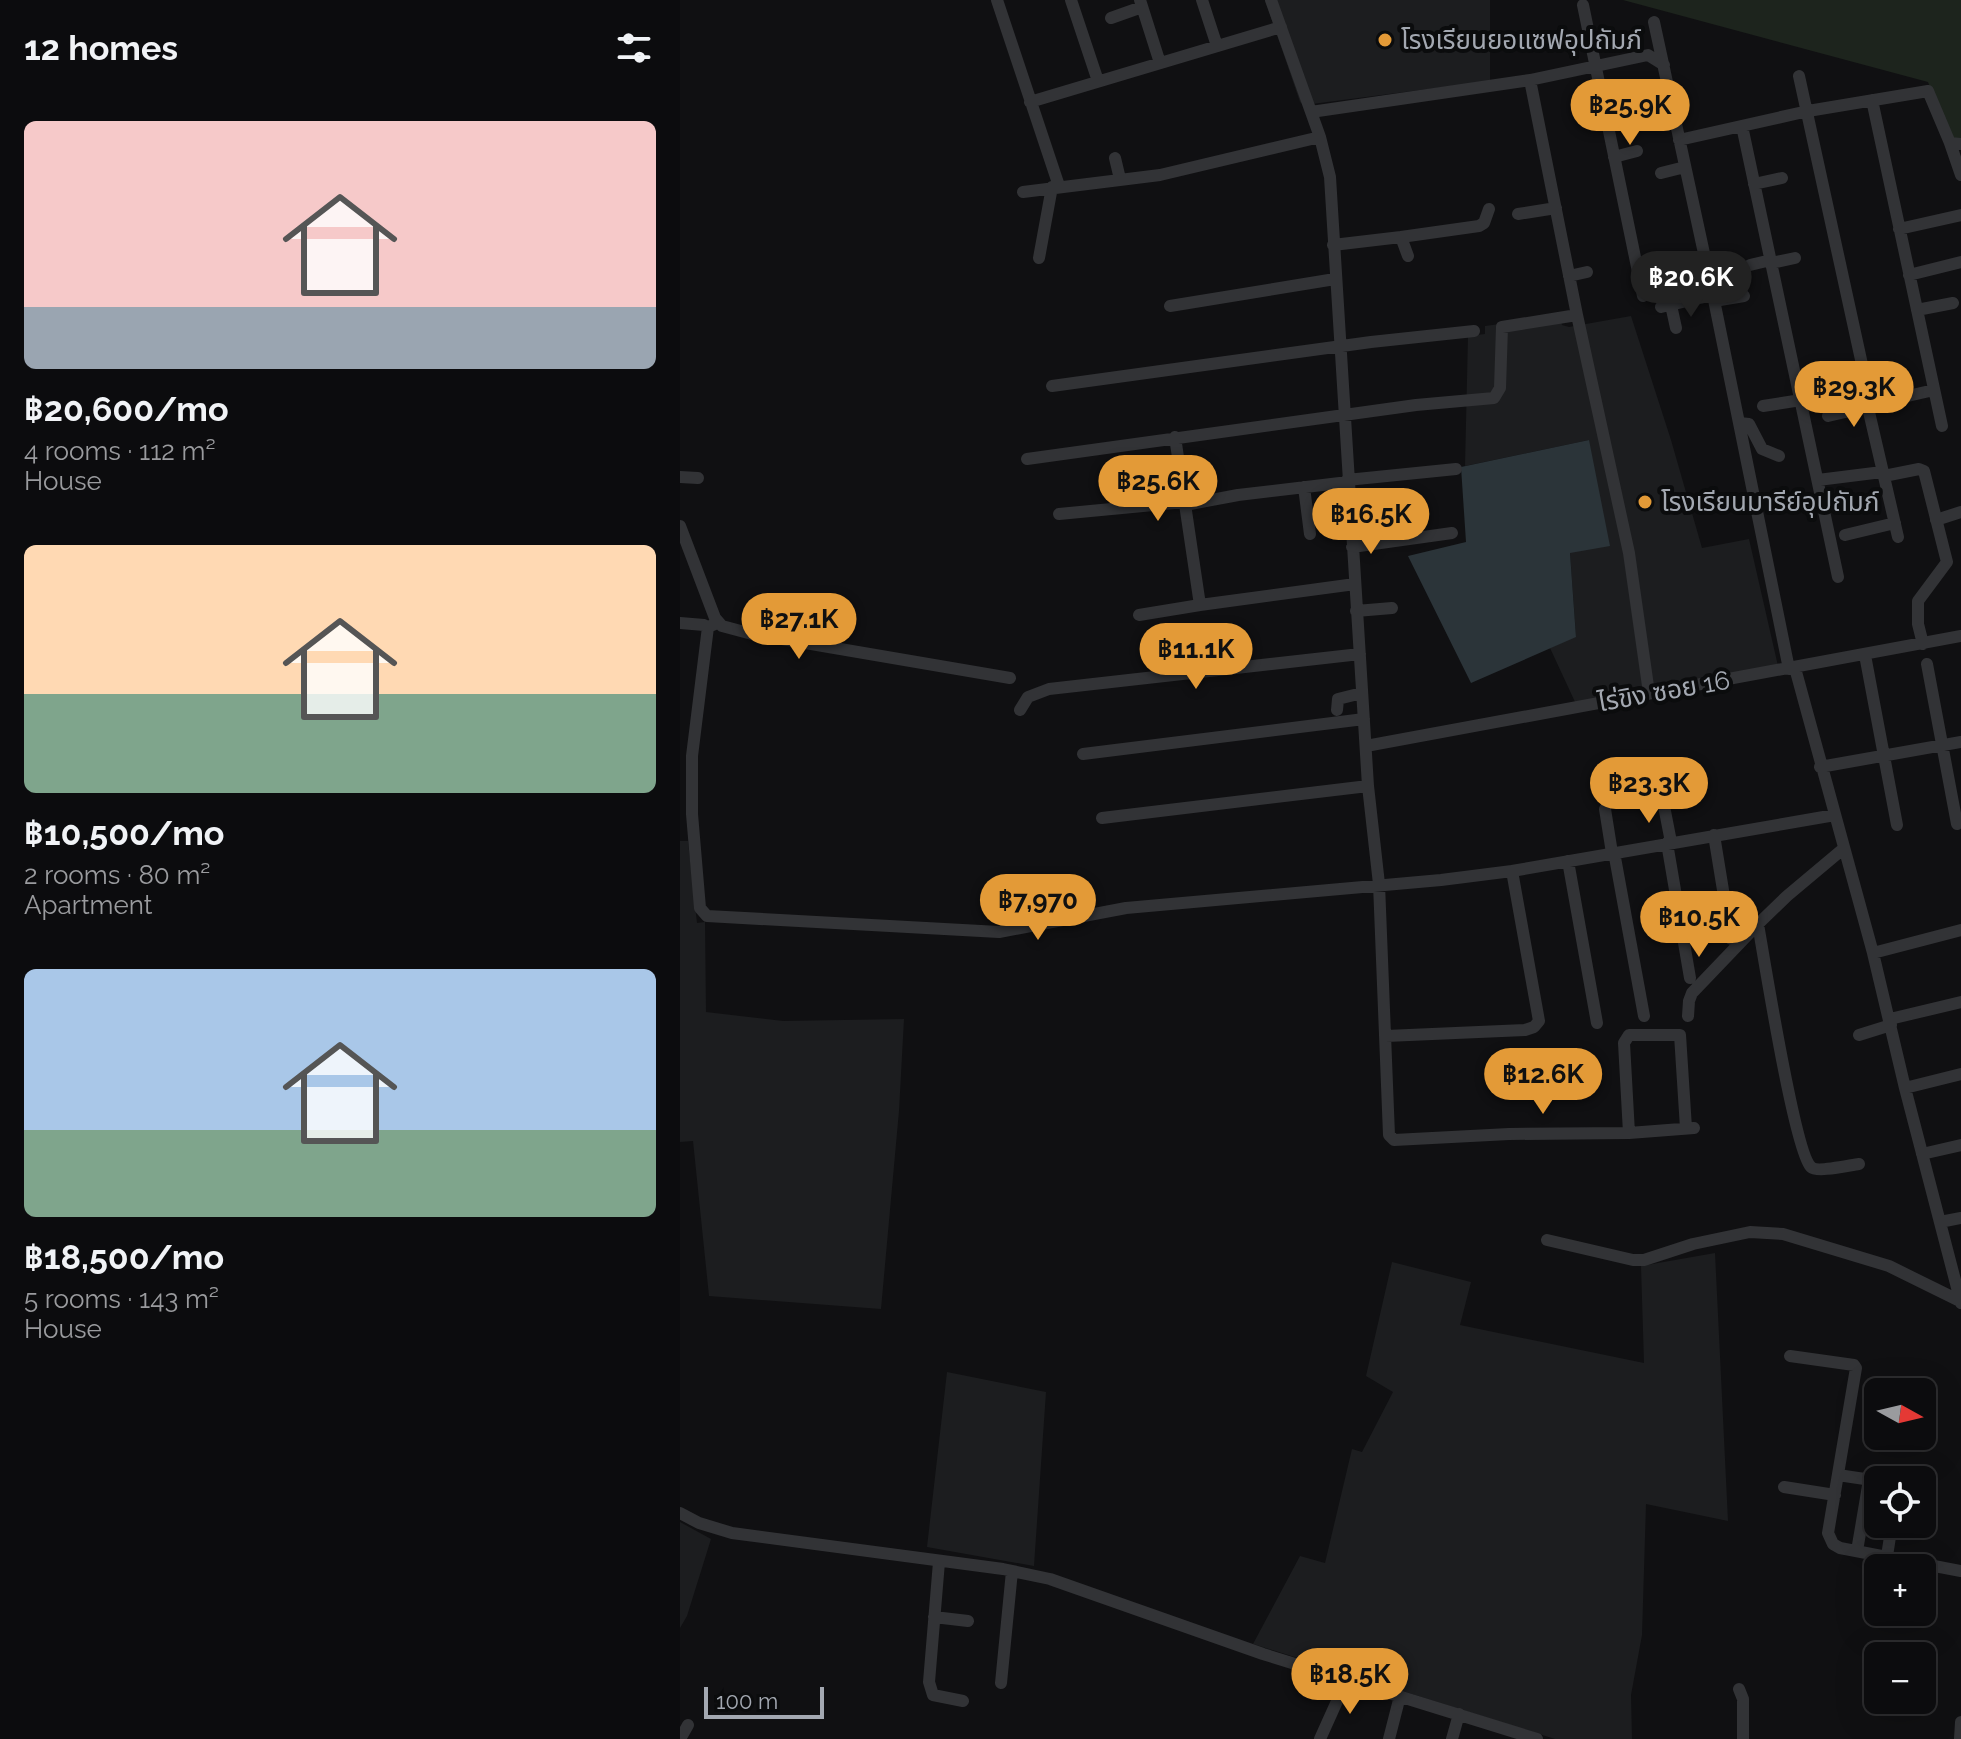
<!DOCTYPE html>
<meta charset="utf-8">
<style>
:root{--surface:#0c0c0e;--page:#1a1a1c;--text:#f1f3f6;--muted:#9a9b9e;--line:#2c2c2e;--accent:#e39a37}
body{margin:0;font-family:Raleway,"Noto Sans Thai",sans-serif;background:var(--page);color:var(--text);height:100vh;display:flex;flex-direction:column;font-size:30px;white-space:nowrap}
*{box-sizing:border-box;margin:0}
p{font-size:26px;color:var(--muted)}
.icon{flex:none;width:44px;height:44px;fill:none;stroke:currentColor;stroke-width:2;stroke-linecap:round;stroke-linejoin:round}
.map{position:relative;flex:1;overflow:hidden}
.side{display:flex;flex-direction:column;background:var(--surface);width:680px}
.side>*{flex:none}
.needle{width:52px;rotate:98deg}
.fabs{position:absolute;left:1184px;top:1378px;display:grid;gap:16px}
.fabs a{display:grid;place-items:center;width:72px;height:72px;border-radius:12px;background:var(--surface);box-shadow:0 8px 32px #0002,0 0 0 2px var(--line);font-size:40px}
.scale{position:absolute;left:24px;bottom:20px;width:120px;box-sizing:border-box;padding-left:8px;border:4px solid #a3a8b1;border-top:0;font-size:22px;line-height:28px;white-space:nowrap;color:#a3a8b1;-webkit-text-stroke:6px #0b0c0d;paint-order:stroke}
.price{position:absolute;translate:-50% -68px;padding:0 18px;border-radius:28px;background:var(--accent);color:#111;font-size:26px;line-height:52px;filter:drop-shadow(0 2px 4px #0008)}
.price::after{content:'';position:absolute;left:50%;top:48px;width:24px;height:18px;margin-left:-12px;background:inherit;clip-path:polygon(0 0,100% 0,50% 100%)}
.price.active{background:#222;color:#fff}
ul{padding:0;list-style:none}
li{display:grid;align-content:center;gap:16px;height:424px;padding:0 24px}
li span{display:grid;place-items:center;height:248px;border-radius:12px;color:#555}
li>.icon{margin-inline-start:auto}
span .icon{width:144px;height:144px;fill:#fffc;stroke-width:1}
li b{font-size:34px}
h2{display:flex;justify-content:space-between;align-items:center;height:96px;padding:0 24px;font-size:34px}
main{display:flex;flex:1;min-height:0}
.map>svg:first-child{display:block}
</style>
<main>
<section class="side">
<h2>12 homes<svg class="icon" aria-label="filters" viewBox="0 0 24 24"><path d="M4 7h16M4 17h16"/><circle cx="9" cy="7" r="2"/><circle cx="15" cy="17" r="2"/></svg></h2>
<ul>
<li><span style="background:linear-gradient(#f6c9c9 75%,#9aa5b1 0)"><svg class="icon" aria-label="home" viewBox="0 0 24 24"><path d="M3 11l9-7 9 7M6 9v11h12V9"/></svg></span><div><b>฿20,600/mo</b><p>4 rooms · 112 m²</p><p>House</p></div></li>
<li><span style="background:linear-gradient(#ffd9b3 60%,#7fa58c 0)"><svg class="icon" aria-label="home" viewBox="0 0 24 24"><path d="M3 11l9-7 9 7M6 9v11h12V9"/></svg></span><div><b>฿10,500/mo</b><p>2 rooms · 80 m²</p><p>Apartment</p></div></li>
<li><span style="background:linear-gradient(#a9c7e8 65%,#7fa58c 0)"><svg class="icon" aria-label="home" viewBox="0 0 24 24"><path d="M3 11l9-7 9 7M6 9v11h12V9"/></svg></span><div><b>฿18,500/mo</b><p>5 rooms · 143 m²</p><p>House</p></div></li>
</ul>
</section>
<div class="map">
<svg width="1281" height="1739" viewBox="0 0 1281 1739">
<rect width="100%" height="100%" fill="#101012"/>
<!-- built -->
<path fill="#1c1d1f" d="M585,0H810V81L624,105L620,102Z
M880,316L882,325L889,327L951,316L991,440L1022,548L1069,539L1098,666L896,704L870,648L896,636L890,553L909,440L785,466L788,336L805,334V326Z
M0,841H8L17,923L25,922L26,1012L103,1021L224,1019L219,1111L201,1309L29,1296L13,1141L0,1142Z
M1035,1253L1048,1521L966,1504L962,1635L951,1695L952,1739H875L573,1644L620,1556L645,1563L672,1449L682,1452L713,1392L686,1376L712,1262L791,1282L780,1325L964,1363L961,1266Z
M267,1372L366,1392L354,1566L247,1547Z
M0,1522L31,1539L7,1616L0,1628Z"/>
<!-- green -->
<path fill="#1d241d" d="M943,0H1281V143L1270,138L1248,82Z"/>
<!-- water -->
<path fill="#2b3439" d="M909,440L930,546L890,553L896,637L791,683L728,556L786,542L781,467Z"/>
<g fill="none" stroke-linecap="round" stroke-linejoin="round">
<!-- minor -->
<path stroke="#323336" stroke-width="12" d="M317,0L379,186
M391,0L418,81
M460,0L480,63
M522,0L537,46
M591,0L640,137L650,177L688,786L699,884L709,1135L714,1140L829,1134L949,1133L1014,1128
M903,5L963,296
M431,18L462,7
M974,22L1033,295L1109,669
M1119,76L1185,378
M850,80L897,315L949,553L969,693
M1192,100L1262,426
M350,102L601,27
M631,112L850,80L968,55L984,65
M1062,126L1158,577
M999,140L1128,111L1248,91L1270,143L1281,144
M1270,143L1281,175
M934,157L957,151
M435,158L440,179
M981,173L1005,167
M1074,184L1102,178
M343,192L480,175L640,137
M838,214L876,208
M1219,229L1281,215
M721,237L799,226L804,223L809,209
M653,245L721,237L728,256
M359,258L372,187
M1091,263L1115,258
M1070,265L1091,260
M1229,275L1281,262
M889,276L907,272
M1034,301L1064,296
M991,305L996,328
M490,306L655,279
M981,307L1033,295
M1237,310L1273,303
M372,386L691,342L794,331
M1083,406L1121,400
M1148,416L1191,406
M1059,423L1069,424L1082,449L1099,456
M495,437L520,605L675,584
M347,459L736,405L814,398L820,388L822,327L897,315
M0,477L18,478
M667,480L776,469
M1138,480L1202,472L1209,475L1239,469L1244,471L1267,562L1238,601V624L1243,644
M624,487L630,534
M505,505L558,495L668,482
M379,514L505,502
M1256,520L1281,512
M0,526L35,618L42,626L72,634L330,678
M1165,535L1215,523
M1218,537L1189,412L1191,406L1197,403L1254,390
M672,547L772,533
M676,611L712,608
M459,615L520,605
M0,623L24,625L28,627L35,624
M28,627L12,756V814L20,908L27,916L319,932L446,908L761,880L832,871L1155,815
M1185,655L1217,825
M1247,664L1277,824
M1115,668L1193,953L1225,1088L1281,1303
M340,710L348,697L369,689L680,654
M657,710L658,699L682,693
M686,746L1281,636
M403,754L684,719
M1140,767L1281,742
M983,801L991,842
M925,809L932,853
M422,818L688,786
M1034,835L1051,939
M987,843L1010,978
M1163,849L1107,896L1078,924C1084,958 1115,1153 1131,1167C1137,1173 1170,1165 1179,1164
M934,852L964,1016
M888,861L917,1023
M1193,953L1281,930
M1008,1016L1009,1001L1012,993L1078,924
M1210,1019L1281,1002
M1179,1035L1211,1025
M706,1036L845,1030L854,1027L859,1021L832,871
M1225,1088L1281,1074
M949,1133L944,1043L949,1035H1000L1006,1128
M1242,1154L1281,1145
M1260,1222L1281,1218
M867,1240L953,1260H964L1013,1244L1070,1232L1103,1234L1209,1266L1280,1301
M1110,1356L1174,1365L1176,1368L1148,1533L1153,1544L1160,1548L1281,1571
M1158,1475L1198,1481
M1104,1487L1155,1495
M0,1513L19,1523L52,1533L323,1569L370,1579L583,1654L857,1739
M1177,1551L1189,1480
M1207,1556L1212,1524
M259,1562L249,1682L253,1695L283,1701
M254,1617L288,1621
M321,1683L332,1571
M1059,1689L1063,1699V1739
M0,1739L8,1725
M640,1739L667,1679
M709,1739L720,1696
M772,1739L779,1714
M1280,1739L1281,1722"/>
</g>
<!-- markers -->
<g fill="#e39a37" stroke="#0b0c0d" stroke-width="3">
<circle cx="705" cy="40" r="8"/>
<circle cx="965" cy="502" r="8"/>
</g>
<g text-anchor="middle" stroke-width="8" stroke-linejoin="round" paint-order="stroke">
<!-- poi labels -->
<g font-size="26" fill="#a3a8b1" stroke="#0b0c0d" text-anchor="start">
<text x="721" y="49">โรงเรียนยอแซฟอุปถัมภ์</text>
<text x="981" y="511">โรงเรียนมารีย์อุปถัมภ์</text>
</g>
<!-- street labels -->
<g font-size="26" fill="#a3a8b1" stroke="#0b0c0d">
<text transform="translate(984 691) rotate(-10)" y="9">ไร่ขิง ซอย 16</text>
</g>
</g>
</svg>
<div class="fabs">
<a><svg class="needle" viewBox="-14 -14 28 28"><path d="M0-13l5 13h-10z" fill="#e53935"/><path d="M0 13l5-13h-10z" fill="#9a9b9e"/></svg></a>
<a><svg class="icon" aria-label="locate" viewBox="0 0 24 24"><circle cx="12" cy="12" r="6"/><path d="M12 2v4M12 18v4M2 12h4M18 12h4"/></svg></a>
<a>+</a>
<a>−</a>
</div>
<div class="scale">100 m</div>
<b class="price" style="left:950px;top:147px">฿25.9K</b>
<b class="price active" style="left:1011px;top:319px">฿20.6K</b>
<b class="price" style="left:1174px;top:429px">฿29.3K</b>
<b class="price" style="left:478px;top:523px">฿25.6K</b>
<b class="price" style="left:691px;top:556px">฿16.5K</b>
<b class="price" style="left:119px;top:661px">฿27.1K</b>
<b class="price" style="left:516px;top:691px">฿11.1K</b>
<b class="price" style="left:969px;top:825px">฿23.3K</b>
<b class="price" style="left:358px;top:942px">฿7,970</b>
<b class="price" style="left:1019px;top:959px">฿10.5K</b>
<b class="price" style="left:863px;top:1116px">฿12.6K</b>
<b class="price" style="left:670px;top:1716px">฿18.5K</b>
</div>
</main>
